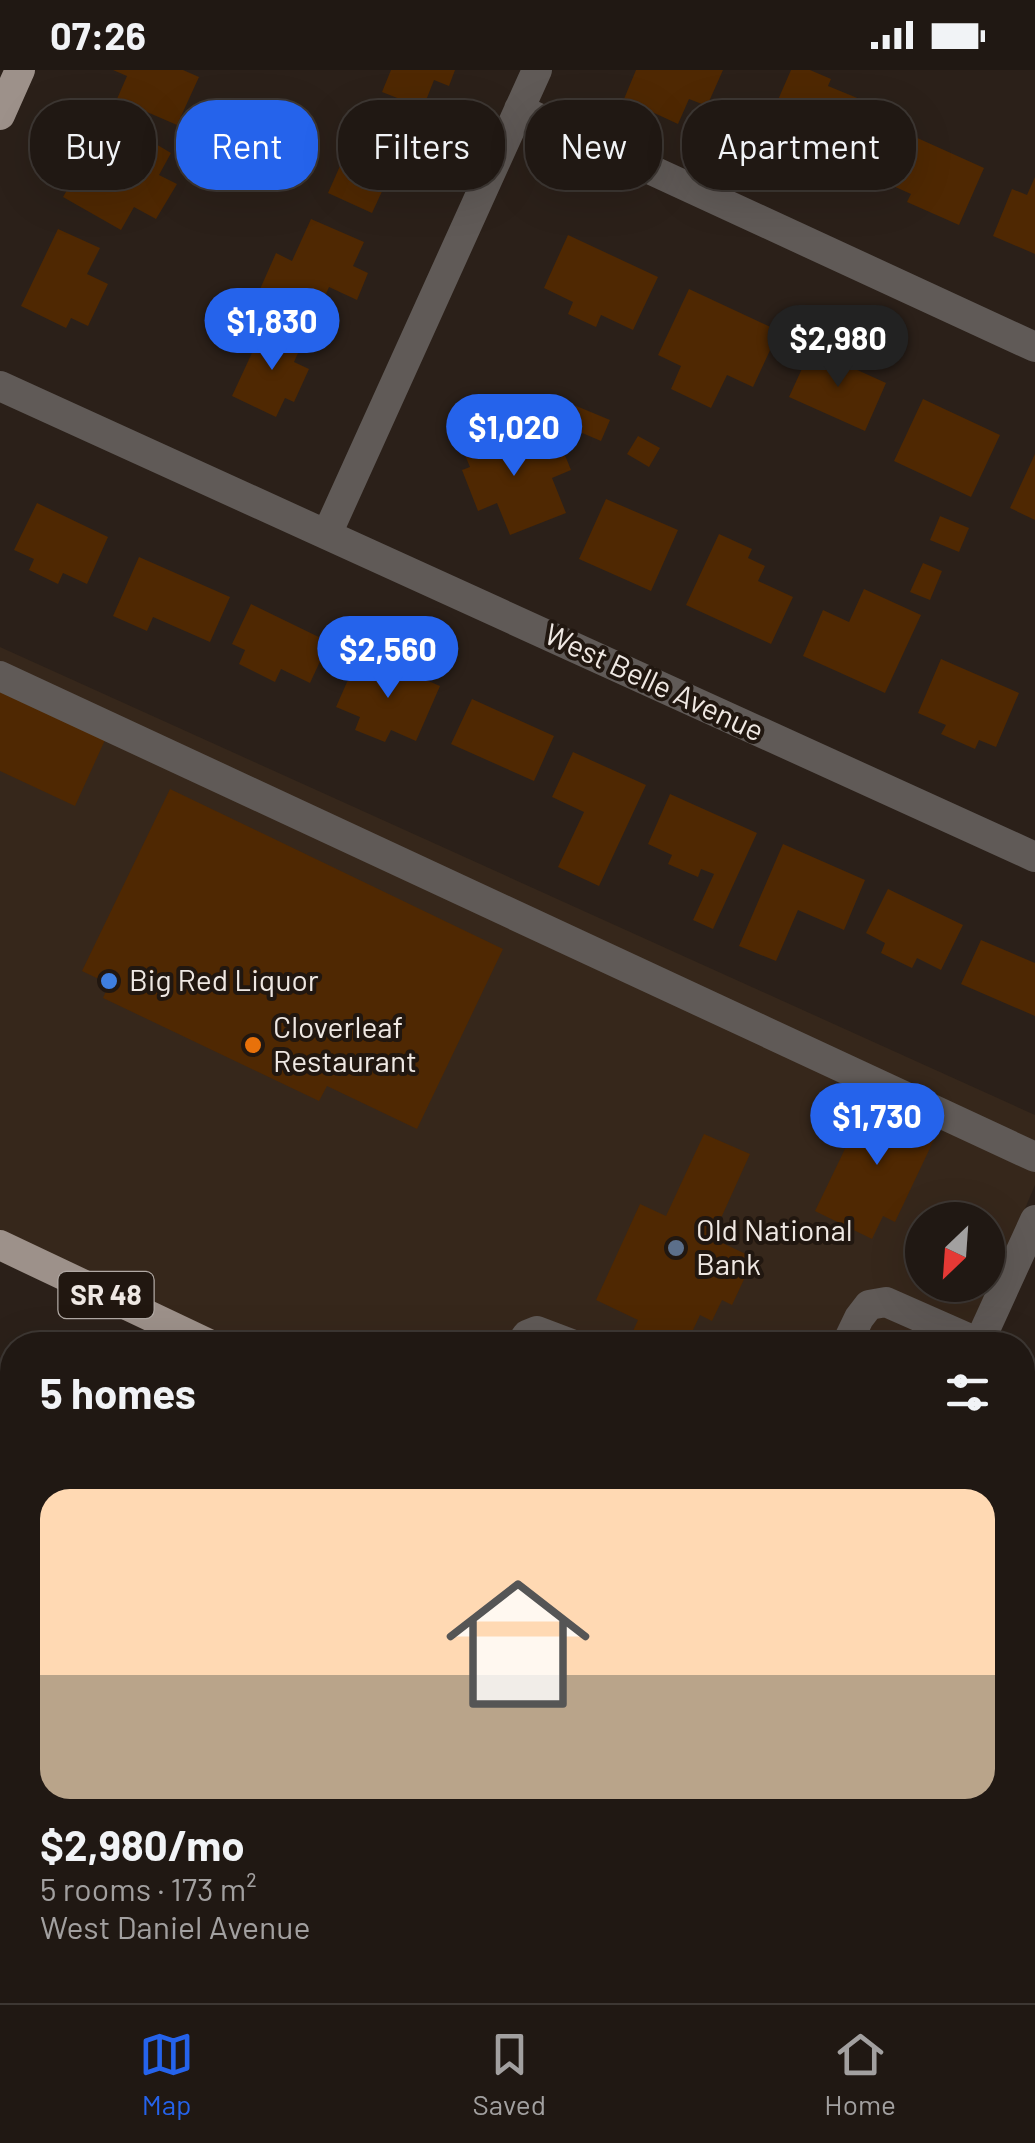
<!DOCTYPE html>
<meta charset="utf-8">
<style>
:root{--surface:#201813;--page:#28211c;--text:#f1f3f6;--muted:#a2a0a0;--line:#3d3733;--accent:#2563eb}
body{margin:0;font-family:Barlow,sans-serif;background:var(--page);color:var(--text);height:100vh;display:flex;flex-direction:column;font-size:38px;white-space:nowrap}
*{box-sizing:border-box;margin:0}
p{font-size:32px;color:var(--muted)}
.icon{flex:none;width:55px;height:55px;fill:none;stroke:currentColor;stroke-width:2;stroke-linecap:round;stroke-linejoin:round}
.map{position:relative;flex:1;overflow:hidden}
.side{position:absolute;left:0px;top:1262px;width:1035px;height:672px;display:flex;flex-direction:column;background:var(--surface);border-radius:40px 40px 0 0;box-shadow:0 10px 40px #0002,0 0 0 2px var(--line)}
.side>*{flex:none}
.top-card{position:absolute;left:30px;top:30px;width:975px;height:90px;display:flex;gap:20px}
.needle{width:65px;rotate:205deg}
.buttons{position:absolute;left:905px;top:1132px;display:grid;gap:20px}
.buttons a{display:grid;place-items:center;width:100px;height:100px;border-radius:50%;background:var(--surface);box-shadow:0 10px 40px #0002,0 0 0 2px var(--line);font-size:50px}
.price{position:absolute;translate:-50% -85px;padding:0 22px;border-radius:35px;background:var(--accent);color:#fff;font-size:32px;line-height:65px;filter:drop-shadow(0 2px 5px #0008)}
.price::after{content:'';position:absolute;left:50%;top:60px;width:30px;height:22px;margin-left:-15px;background:inherit;clip-path:polygon(0 0,100% 0,50% 100%)}
.price.on{background:#222;color:#fff}
ul{padding:0;list-style:none}
li{display:grid;align-content:center;gap:20px;height:530px;padding:0 40px}
li span{display:grid;place-items:center;height:310px;border-radius:30px;color:#555}
li>.icon{margin-inline-start:auto}
span .icon{width:180px;height:180px;fill:#fffc;stroke-width:1}
li b{font-size:42px}
h2{display:flex;justify-content:space-between;align-items:center;height:120px;padding:0 40px;font-size:42px}
.tag{padding:0 35px;border-radius:40px;background:var(--surface);box-shadow:0 10px 40px #0002,0 0 0 2px var(--line);font-size:35px;line-height:90px}
.tag.on{background:var(--accent);color:#fff}
.status{display:flex;justify-content:space-between;align-items:center;height:70px;padding:0 50px;background:var(--surface);direction:ltr}
.status svg{height:28px;fill:currentColor}
.tab-bar{display:flex;justify-content:space-around;align-items:center;height:140px;border-top:2px solid var(--line);background:var(--surface);font-size:28px;color:var(--muted)}
.tab-bar a{display:grid;justify-items:center;gap:5px}
.tab-bar .on{color:var(--accent)}
.map>svg:first-child{display:block}
</style>
<div class="status"><b>07:26</b><svg viewBox="0 0 49 12"><path d="M0 12V9h3v3zM5 12V6h3v6zM10 12V3h3v9zM15 12V0h3v12zM26 1h20v11H26zM47 4h2v5h-2z"/></svg></div>
<div class="map">
<svg width="1035" height="1933" viewBox="0 0 1035 1933">
<rect width="100%" height="100%" fill="#2b2019"/>
<!-- built -->
<path fill="#36271b" fill-rule="evenodd" d="M0,577L1035,1045V1115L967,1275H233L0,1169ZM922,1150H988V1215H922Z"/>
<!-- building -->
<path fill="#4f2802" d="M113,0H183L199,7L177,55L117,29L127,6Z
M391,0H455L449,16L434,10L423,38L382,22Z
M636,0H723L707,36L689,29L678,54L624,29Z
M791,0H810L831,9L828,16L884,39L859,97L843,90L840,97L809,84L815,70L799,63L804,52L774,39Z
M364,42L409,63L372,143L328,123Z
M127,57L171,83L159,105L177,114L156,149L134,137L121,160L63,127L96,71L113,81Z
M904,62L984,98L959,155L907,132L911,124L882,111Z
M1035,107V184L993,166L1012,119L1027,125Z
M311,149L364,172L353,196L368,203L357,230L329,217L314,251L257,226L276,183L292,191Z
M58,159L100,178L87,204L108,214L88,256L71,248L66,258L21,236Z
M568,165L658,207L633,260L601,245L596,257L568,244L573,232L544,218Z
M689,219L779,261L753,317L727,305L711,338L671,319L681,296L658,285Z
M265,255L303,272L294,292L309,299L294,332L285,328L276,347L232,326Z
M811,279L886,313L865,361L789,327Z
M923,329L1000,365L971,427L894,391Z
M569,333L610,350L601,371L561,354Z
M508,354L520,382L534,376L539,387L562,378L571,400L552,408L566,443L510,465L497,433L478,441L462,400L470,397L460,373Z
M638,366L660,378L649,397L627,384Z
M1035,384V450L1010,438Z
M606,429L678,460L651,521L579,489Z
M37,433L108,467L87,514L63,503L58,514L29,500L34,489L14,480Z
M940,446L969,458L959,482L930,470Z
M719,464L752,479L748,488L765,496L758,511L793,527L771,574L686,535Z
M139,487L230,527L210,572L153,547L147,561L113,546Z
M923,493L942,501L930,530L910,522Z
M864,519L921,545L885,623L803,586L823,540L849,552Z
M251,534L329,572L310,613L281,599L275,612L239,594L245,580L232,574Z
M941,589L1019,623L996,677L979,670L975,679L941,664L946,655L918,643Z
M379,590L440,616L416,671L391,660L385,672L355,660L360,647L336,637L355,594L374,603Z
M0,622L105,670L75,736L0,701Z
M472,629L554,666L534,711L451,674Z
M573,682L646,715L599,816L558,797L584,742L552,727Z
M170,719L503,879L417,1059L327,1016L319,1031L103,928L109,914L82,901Z
M670,724L757,763L713,859L693,850L714,804L701,799L698,807L668,794L672,785L648,774Z
M783,774L865,810L844,860L798,840L776,891L739,876Z
M888,819L963,855L941,900L917,888L912,898L881,883L885,873L866,863Z
M981,870L1035,893V946L961,914Z
M870,1027L939,1059L895,1152L883,1146L872,1169L815,1141Z
M704,1064L750,1084L712,1168L754,1188L732,1235L722,1230L712,1251L700,1245L686,1275L662,1264L658,1273L633,1261L638,1250L596,1230L640,1134L666,1146Z
M0,1319L12,1324V1387L0,1381L3,1368L0,1367Z
M0,1915L23,1925L19,1933H0Z
M463,1922H556L551,1933H477L461,1926Z
M767,1922H776L790,1929L788,1933H762Z"/>
<g fill="none" stroke-linecap="round" stroke-linejoin="round">
<!-- minor -->
<path stroke="#605a57" stroke-width="30" d="M519,39L1035,277
M0,316L1035,787
M327,464L537,0
M0,606L1035,1087
M520,1275L527,1265L537,1261L574,1275
M846,1275L859,1248L869,1235L886,1232L979,1273
M978,1275L1035,1150
M0,1813L12,1819
M1022,1821L1035,1794
M231,1922L253,1933
M970,1933L975,1922"/>
<!-- major -->
<path stroke="#9d918a" stroke-width="30" d="M0,45L20,0
M0,1175L211,1275
M1022,1661L1035,1667"/>
</g>
<!-- markers -->
<circle fill="#3f7fe0" stroke="#211710" stroke-width="4" cx="109" cy="911" r="10"/>
<circle fill="#e8710a" stroke="#211710" stroke-width="4" cx="253" cy="975" r="10"/>
<circle fill="#5c6f8a" stroke="#211710" stroke-width="4" cx="676" cy="1178" r="10"/>
<g text-anchor="middle" stroke-width="8" stroke-linejoin="round" paint-order="stroke">
<!-- shield labels -->
<rect fill="#211710" stroke="#b1a9a4" stroke-width="2.5" x="58.5" y="1202" width="95" height="46" rx="8"/>
<g font-size="28" font-weight="bold" fill="#efe8e3">
<text x="106" y="1235">SR 48</text>
</g>
<!-- street labels -->
<g font-size="30" fill="#efe8e3" stroke="#211710">
<text transform="translate(654 613) rotate(25)" y="10">West Belle Avenue</text>
</g>
<!-- poi labels -->
<g font-size="30" fill="#efe8e3" stroke="#211710" text-anchor="start">
<text x="129" y="921">Big Red Liquor</text>
<text x="273" y="968">Cloverleaf<tspan x="273" dy="34">Restaurant</tspan></text>
<text x="696" y="1171">Old National<tspan x="696" dy="34">Bank</tspan></text>
</g>
</g>
</svg>
<div class="buttons">
<a><svg class="needle" viewBox="-14 -14 28 28"><path d="M0-13l5 13h-10z" fill="#e53935"/><path d="M0 13l5-13h-10z" fill="#a2a0a0"/></svg></a>
</div>
<b class="price" style="left:272px;top:303px">$1,830</b>
<b class="price on" style="left:838px;top:320px">$2,980</b>
<b class="price" style="left:514px;top:409px">$1,020</b>
<b class="price" style="left:388px;top:631px">$2,560</b>
<b class="price" style="left:877px;top:1098px">$1,730</b>
<div class="top-card">
<a class="tag">Buy</a>
<a class="tag on">Rent</a>
<a class="tag">Filters</a>
<a class="tag">New</a>
<a class="tag">Apartment</a>
</div>
<section class="side">
<h2>5 homes<svg class="icon" aria-label="filters" viewBox="0 0 24 24"><path d="M4 7h16M4 17h16"/><circle cx="9" cy="7" r="2"/><circle cx="15" cy="17" r="2"/></svg></h2>
<ul>
<li><span style="background:linear-gradient(#ffd9b3 60%,#b9a48a 0)"><svg class="icon" aria-label="home" viewBox="0 0 24 24"><path d="M3 11l9-7 9 7M6 9v11h12V9"/></svg></span><div><b>$2,980/mo</b><p>5 rooms · 173 m²</p><p>West Daniel Avenue</p></div></li>
</ul>
</section>
</div>
<nav class="tab-bar">
<a class="on"><svg class="icon" aria-label="map" viewBox="0 0 24 24"><path d="M3 6l6-2 6 2 6-2v14l-6 2-6-2-6 2zM9 4v14M15 6v14"/></svg>Map</a>
<a><svg class="icon" aria-label="saved" viewBox="0 0 24 24"><path d="M7 4h10v16l-5-4-5 4z"/></svg>Saved</a>
<a><svg class="icon" aria-label="home" viewBox="0 0 24 24"><path d="M3 11l9-7 9 7M6 9v11h12V9"/></svg>Home</a>
</nav>
